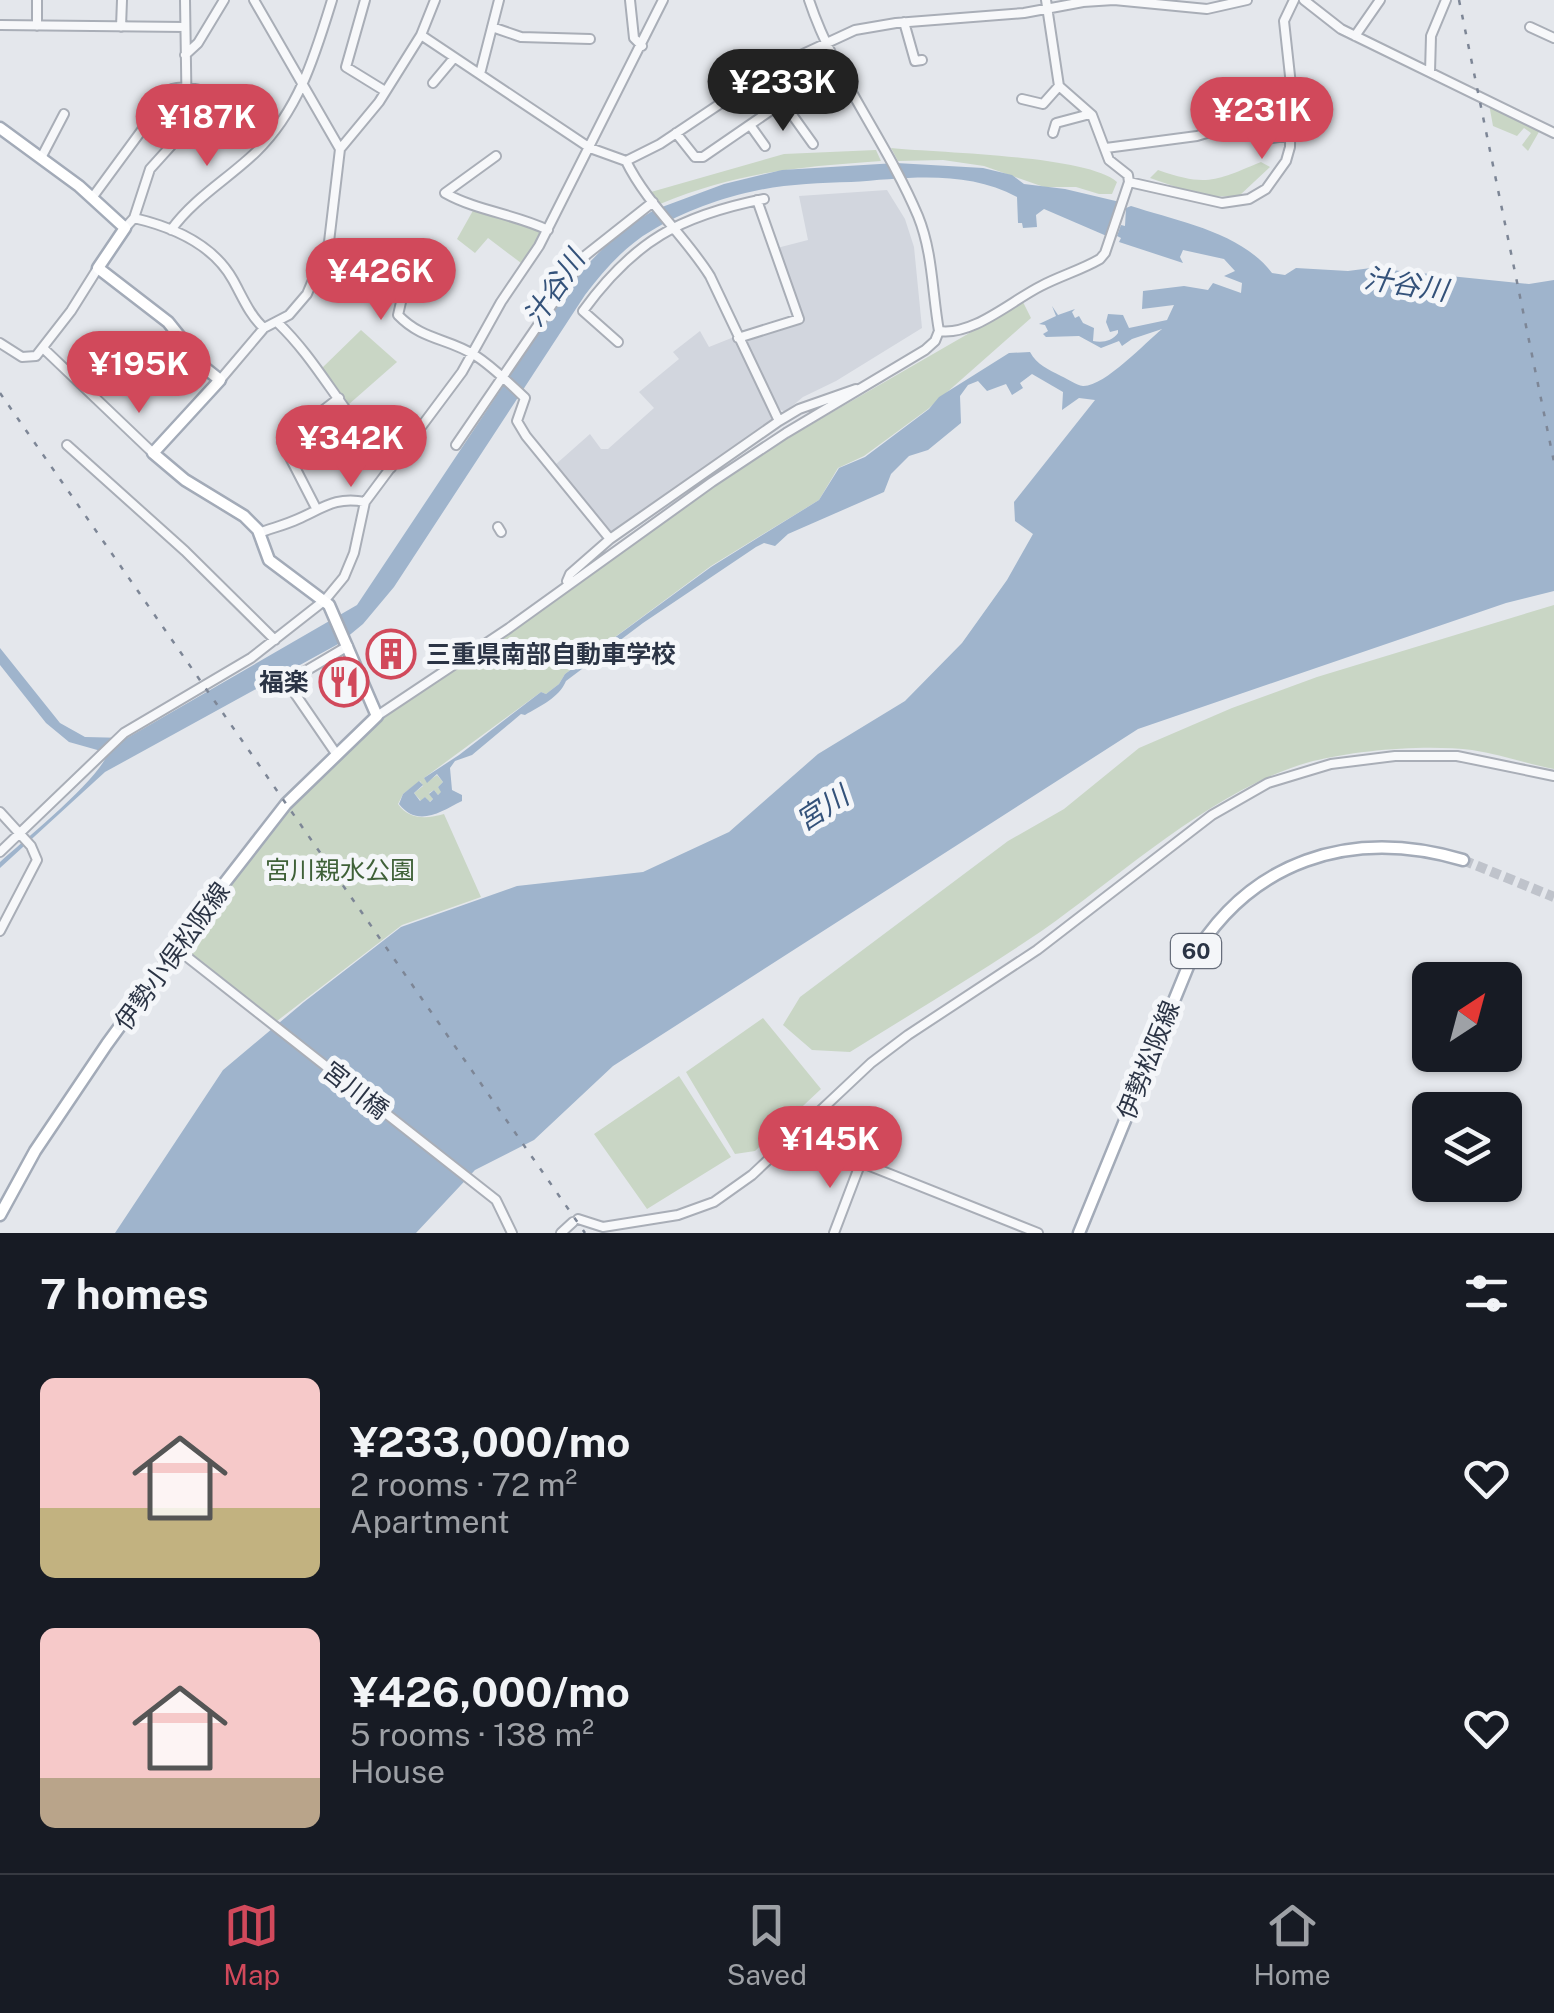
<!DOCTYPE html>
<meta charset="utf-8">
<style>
:root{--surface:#171b24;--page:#242831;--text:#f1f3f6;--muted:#9ea1a6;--line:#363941;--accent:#d1495b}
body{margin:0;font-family:"Public Sans","Noto Sans JP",sans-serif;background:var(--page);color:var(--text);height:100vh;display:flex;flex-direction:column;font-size:38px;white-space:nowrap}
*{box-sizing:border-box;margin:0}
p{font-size:32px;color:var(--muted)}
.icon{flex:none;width:55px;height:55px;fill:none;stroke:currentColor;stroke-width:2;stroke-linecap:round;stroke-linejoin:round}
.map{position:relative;height:1233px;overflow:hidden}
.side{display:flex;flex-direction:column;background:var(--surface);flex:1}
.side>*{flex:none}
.needle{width:65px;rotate:36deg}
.tools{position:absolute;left:1412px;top:962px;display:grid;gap:20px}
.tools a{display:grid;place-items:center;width:110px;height:110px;border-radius:15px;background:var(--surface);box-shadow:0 2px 8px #0004;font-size:50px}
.price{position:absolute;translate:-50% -85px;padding:0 22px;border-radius:35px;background:var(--accent);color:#fff;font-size:32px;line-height:65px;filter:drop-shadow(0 2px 5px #0008)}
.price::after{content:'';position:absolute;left:50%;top:60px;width:30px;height:22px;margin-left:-15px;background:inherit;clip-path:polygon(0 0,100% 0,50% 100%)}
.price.selected{background:#222;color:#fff}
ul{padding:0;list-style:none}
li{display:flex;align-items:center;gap:30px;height:250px;padding:0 40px}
li span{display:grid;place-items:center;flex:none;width:280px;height:200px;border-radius:15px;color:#555}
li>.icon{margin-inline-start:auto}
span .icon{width:120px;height:120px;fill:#fffc;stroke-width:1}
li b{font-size:42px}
h2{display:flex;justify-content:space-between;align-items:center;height:120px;padding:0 40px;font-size:42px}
.tabs{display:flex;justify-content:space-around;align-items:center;height:140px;border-top:2px solid var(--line);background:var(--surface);font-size:28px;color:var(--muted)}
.tabs a{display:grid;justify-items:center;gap:5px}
.tabs .selected{color:var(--accent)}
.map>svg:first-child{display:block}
</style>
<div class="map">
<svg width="1554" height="1233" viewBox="0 0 1554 1233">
<rect width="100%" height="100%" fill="#e4e7ec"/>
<!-- built -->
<path fill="#d2d6de" d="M887,190L905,219L914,247L922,328L836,381L803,397L785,412L777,408L743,341L797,322L777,248L808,240L799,196Z
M700,331L709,347L734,337L776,418L611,534L555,465L590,434L601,449H608L654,408L639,392L679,359L673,352Z"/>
<!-- green -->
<path fill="#c9d6c5" d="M1489,104L1540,130L1528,151L1522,145L1531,133L1524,128L1517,136L1493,126Z
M891,148C938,153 1086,155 1117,182L1112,194H1099L1076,187H1044L984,166L943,160L898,161Z
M876,150L881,161C797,167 738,172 660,204L651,192L784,154Z
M1261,162L1270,167L1239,196L1205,197L1150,178L1158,170C1207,187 1215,181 1261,162Z
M475,207L548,230L525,266L488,238L475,253L457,239Z
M1023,302L1031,318L928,409L864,456L838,468L819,500L711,566L565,674L559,684L546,694L541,692L424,778L427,782L437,775L443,782L438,787L442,792L438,795L434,790L429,793L433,799L429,802L425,797L421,801L414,793L423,786L420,781L403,794L398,804C409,820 427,819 444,814L481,897L402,925L277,1021L178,947L286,804L337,755L455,662L784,440Z
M361,330L397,362L348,405L322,368Z
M1554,605V769C1527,764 1500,754 1472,750C1427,744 1357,750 1313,761C1216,787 1124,873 1043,930C980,973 914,1012 850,1052L812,1050L783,1025L800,997L1008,841L1064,809L1139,748L1232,708L1317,677Z
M763,1018L821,1089L755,1151L735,1154L686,1072Z
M679,1076L731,1157L647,1209L594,1134Z"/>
<!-- water -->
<path fill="#9fb4cc" d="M896,163L983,168L1012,175L1024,184L1065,189L1120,202L1109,237L1044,209L1036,215L1037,227L1023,228L1022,223H1018L1017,197C966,169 906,178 851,182C820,183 789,184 759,190C723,197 682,212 651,231C625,246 603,271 585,295L394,587L363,624L340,643L105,772L0,868V862C25,839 98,781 108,753L69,742L46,723L0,665V648L60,723L85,737L127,738L357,605L551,314L586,266L618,233L654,210L724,184L782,170Z
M1131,206C1177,221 1241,232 1272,273L1285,275L1296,268L1348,271L1371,268L1529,284L1554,280V591L1506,603L1138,729L613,1066L534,1140L475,1170L416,1233H115L223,1070L304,1002L401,927L517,886L643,872L729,832L818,754L905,701L962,643L1007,580L1033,534L1015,521L1014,502L1095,400L1079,398L1062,410L1063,392L1032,374L1020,383L1023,388L1012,395L1006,384L987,391L978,381L968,385L960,396L961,423L928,450L909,456L891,474L884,492L788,534L775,546L764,543L756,547L643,623L566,681C559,698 540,706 525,715L521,714L472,755L455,761L450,768L452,790L462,795V801C440,812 418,828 399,804L403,794L419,781L423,785L414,793L420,801L425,797L430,802L433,799L429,794L434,790L438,795L441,792L438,787L443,782L437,774L427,783L424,778L459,755L541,692L546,694L559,684L565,674L711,567L819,500L839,468L865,457L929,409L939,397L1009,353L1030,352C1037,365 1048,369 1061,376C1068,379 1076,385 1083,386C1104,387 1146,342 1162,329L1132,339L1122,346L1119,341L1101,348L1079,336L1046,337L1043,334L1048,331L1045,325L1039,324L1056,316L1052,306L1058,315L1075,309L1072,312L1075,318L1079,316L1083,323L1094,328L1093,341C1103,343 1112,341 1118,333V330L1110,332L1106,322L1108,314L1123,315L1129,328L1167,320L1174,305L1142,309L1143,291L1184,286L1208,290L1213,283L1241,293L1242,283L1224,276L1235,271L1224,259L1183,250L1180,257L1183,263L1119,242L1121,238L1117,236L1121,225L1125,226L1126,208Z"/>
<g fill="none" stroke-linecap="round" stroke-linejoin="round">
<!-- major-tunnel -->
<path stroke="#bfc3cb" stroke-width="10" stroke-dasharray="10 5" stroke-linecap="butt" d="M1463,860L1554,897"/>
<!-- minor casing -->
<g stroke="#a9aeb7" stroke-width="12">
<path id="minor" d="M37,0V26
M254,0L340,149
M365,0L346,67L385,91
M630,0L634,38L642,46
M1304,0L1341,29L1554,133
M904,22L915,61L922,60
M0,25L185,27
M121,27L122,0
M492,27L521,37L590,39
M1530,27L1554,38
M421,35L590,148L626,161L660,144L775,67L855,30L896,23L1024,13L1083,2L1114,0L1207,9L1247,0
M1355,36L1380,0
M185,55L198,43L224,0
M1430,72L1431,36L1446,0
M480,74L499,0
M433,83L454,58
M1022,99L1043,104L1059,86
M783,102L813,144
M750,125L765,146
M676,133L695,157H703L796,93
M1053,133L1056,123L1090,114
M1261,140L1291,135
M1106,148L1197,136L1289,108
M496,156L445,193C477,211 515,214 548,230
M41,158L64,114
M626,161C647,204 685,236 710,276L779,421
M1129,182L1222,203L1249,199L1266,189L1286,161L1290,147L1291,85L1284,21L1294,0
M92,198L172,89C202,80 248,115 274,131
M134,218C173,227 213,244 233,280C242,296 250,316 264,328
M125,228L134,218L150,169L187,128L185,0
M171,230C194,198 228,179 256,152C299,110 315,55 332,0
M329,242L404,289L398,315C423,341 449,338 476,356C493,367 509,383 525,398L517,421L526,436L610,539L570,574L567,581
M278,323C306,350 324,380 347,411C361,431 378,448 391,468
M939,331C973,336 1011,301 1041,286C1060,276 1081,270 1100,259L1105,253L1129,182L1128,175L1109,160L1092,115L1059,86L1046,0
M738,338L799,319L757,200
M618,342L583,311C634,241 679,216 764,199
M0,343L22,357L36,356L71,311L98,268
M44,349L153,453
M220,380L264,328L289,315L307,294L329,242L340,149L379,102L421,35L435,0
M306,421L321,439
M67,445L185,551L275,640
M456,445L586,255L653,202
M316,508L282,442L339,398
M498,527L501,532
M259,533C272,528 285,525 298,519C323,508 336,496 365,502
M610,539L779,421L799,409L856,389
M377,716L509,628L712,482L786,433L925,350L935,341L939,331C932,292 933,253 918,216C887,142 834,76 809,0
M337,755L287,682L348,646
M0,812L31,846L37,860L0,931
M0,852L124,733L251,658L325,600L344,577L354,553L365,502L462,372L501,302L539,246L663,0
M177,949L496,1200L512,1233
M812,1143L1038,1233
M578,1219L603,1227L678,1215L714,1202L752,1175L871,1063L908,1035L1037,950L1212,815L1268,783L1331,764L1395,756H1457L1554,776
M561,1233L573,1222
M834,1233L861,1162"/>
</g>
<!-- major casing -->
<g stroke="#a3abb8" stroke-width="15">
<path id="major" d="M0,128L79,186L125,228L98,268L168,322L205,368L220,380L153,453L185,480L244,516L258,530L269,560L329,605L377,716L286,804L216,894L107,1044L35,1151L0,1215
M1079,1233L1189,964C1248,860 1351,827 1463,860"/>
</g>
<!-- minor -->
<use href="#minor" stroke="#f7f8fa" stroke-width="8"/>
<!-- major -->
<use href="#major" stroke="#fff" stroke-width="10"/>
<!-- rail -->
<path stroke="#7d8696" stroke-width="2.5" stroke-dasharray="5 10" stroke-linecap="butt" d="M1459,0L1554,462
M0,393L585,1233"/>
</g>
<!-- icons -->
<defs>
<g id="building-ring" transform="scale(2.5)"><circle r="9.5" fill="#f4f6f9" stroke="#d1495b" stroke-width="1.5"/><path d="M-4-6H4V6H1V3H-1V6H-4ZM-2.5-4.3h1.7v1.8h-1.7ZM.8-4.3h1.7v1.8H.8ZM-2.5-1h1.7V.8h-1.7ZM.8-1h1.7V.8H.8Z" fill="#d1495b"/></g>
<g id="restaurant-ring" transform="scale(2.5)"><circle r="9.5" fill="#f4f6f9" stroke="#d1495b" stroke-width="1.5"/><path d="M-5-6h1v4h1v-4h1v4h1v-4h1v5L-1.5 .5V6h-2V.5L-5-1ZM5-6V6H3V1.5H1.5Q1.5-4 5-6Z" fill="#d1495b"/></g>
</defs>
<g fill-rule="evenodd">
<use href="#building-ring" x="391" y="654"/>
<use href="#restaurant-ring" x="344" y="682"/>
</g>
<g text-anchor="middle" stroke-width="10" stroke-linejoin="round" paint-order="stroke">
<!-- shield labels -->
<rect fill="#f4f6f9" stroke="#676e7b" stroke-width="2.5" x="1171" y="934" width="50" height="34" rx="8"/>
<g font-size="22" font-weight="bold" fill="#2b3445">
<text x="1196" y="959">60</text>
</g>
<!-- poi labels -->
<g font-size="25" font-weight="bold" fill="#2b3445" stroke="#f4f6f9" text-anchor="start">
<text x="426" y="663">三重県南部自動車学校</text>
<text x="309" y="691" text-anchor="end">福楽</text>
</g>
<!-- park labels -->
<g font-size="25" fill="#3f6138" stroke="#f4f6f9">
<text x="340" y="879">宮川親水公園</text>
</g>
<!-- street labels -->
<g font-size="25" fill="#2b3445" stroke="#f4f6f9">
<text transform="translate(172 956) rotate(-54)" y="9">伊勢小俣松阪線</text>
<text transform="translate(1148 1060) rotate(-68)" y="9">伊勢松阪線</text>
<text transform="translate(356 1090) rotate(38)" y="9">宮川橋</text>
</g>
<!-- water labels -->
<g font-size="28" font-style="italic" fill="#34527a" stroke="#f4f6f9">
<text transform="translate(1406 284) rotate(9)" y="10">汁谷川</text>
<text transform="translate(554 288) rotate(-56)" y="10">汁谷川</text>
<text transform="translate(822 808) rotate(-33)" y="10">宮川</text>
</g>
</g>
</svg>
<div class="tools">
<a><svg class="needle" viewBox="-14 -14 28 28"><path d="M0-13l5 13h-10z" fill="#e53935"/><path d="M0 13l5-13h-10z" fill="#9ea1a6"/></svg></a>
<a><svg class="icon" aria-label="layers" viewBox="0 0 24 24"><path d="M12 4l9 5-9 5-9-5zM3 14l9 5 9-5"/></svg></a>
</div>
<b class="price selected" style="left:783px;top:134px">¥233K</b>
<b class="price" style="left:1262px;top:162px">¥231K</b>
<b class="price" style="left:207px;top:169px">¥187K</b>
<b class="price" style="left:381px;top:323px">¥426K</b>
<b class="price" style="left:139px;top:416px">¥195K</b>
<b class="price" style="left:351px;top:490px">¥342K</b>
<b class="price" style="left:830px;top:1191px">¥145K</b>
</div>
<section class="side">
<h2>7 homes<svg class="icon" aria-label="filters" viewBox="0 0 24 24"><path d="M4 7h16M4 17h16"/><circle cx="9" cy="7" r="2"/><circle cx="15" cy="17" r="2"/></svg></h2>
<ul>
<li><span style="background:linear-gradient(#f6c9c9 65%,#c2b280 0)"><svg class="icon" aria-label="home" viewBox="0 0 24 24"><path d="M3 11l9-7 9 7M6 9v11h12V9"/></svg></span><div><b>¥233,000/mo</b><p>2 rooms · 72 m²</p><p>Apartment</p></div><svg class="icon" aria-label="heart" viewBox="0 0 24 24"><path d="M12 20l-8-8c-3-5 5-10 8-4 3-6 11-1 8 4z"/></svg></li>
<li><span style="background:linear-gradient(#f6c9c9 75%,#b9a48a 0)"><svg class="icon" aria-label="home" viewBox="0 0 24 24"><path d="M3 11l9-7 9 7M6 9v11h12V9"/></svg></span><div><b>¥426,000/mo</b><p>5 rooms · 138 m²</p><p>House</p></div><svg class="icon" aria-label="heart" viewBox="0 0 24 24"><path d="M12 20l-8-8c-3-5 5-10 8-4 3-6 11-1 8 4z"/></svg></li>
</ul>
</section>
<nav class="tabs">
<a class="selected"><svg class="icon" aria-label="map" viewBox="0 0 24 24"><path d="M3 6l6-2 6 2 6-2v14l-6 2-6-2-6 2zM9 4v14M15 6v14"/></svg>Map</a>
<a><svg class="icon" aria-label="saved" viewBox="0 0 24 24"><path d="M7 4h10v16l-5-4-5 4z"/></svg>Saved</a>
<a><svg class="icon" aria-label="home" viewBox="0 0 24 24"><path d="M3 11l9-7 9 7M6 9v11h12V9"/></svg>Home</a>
</nav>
